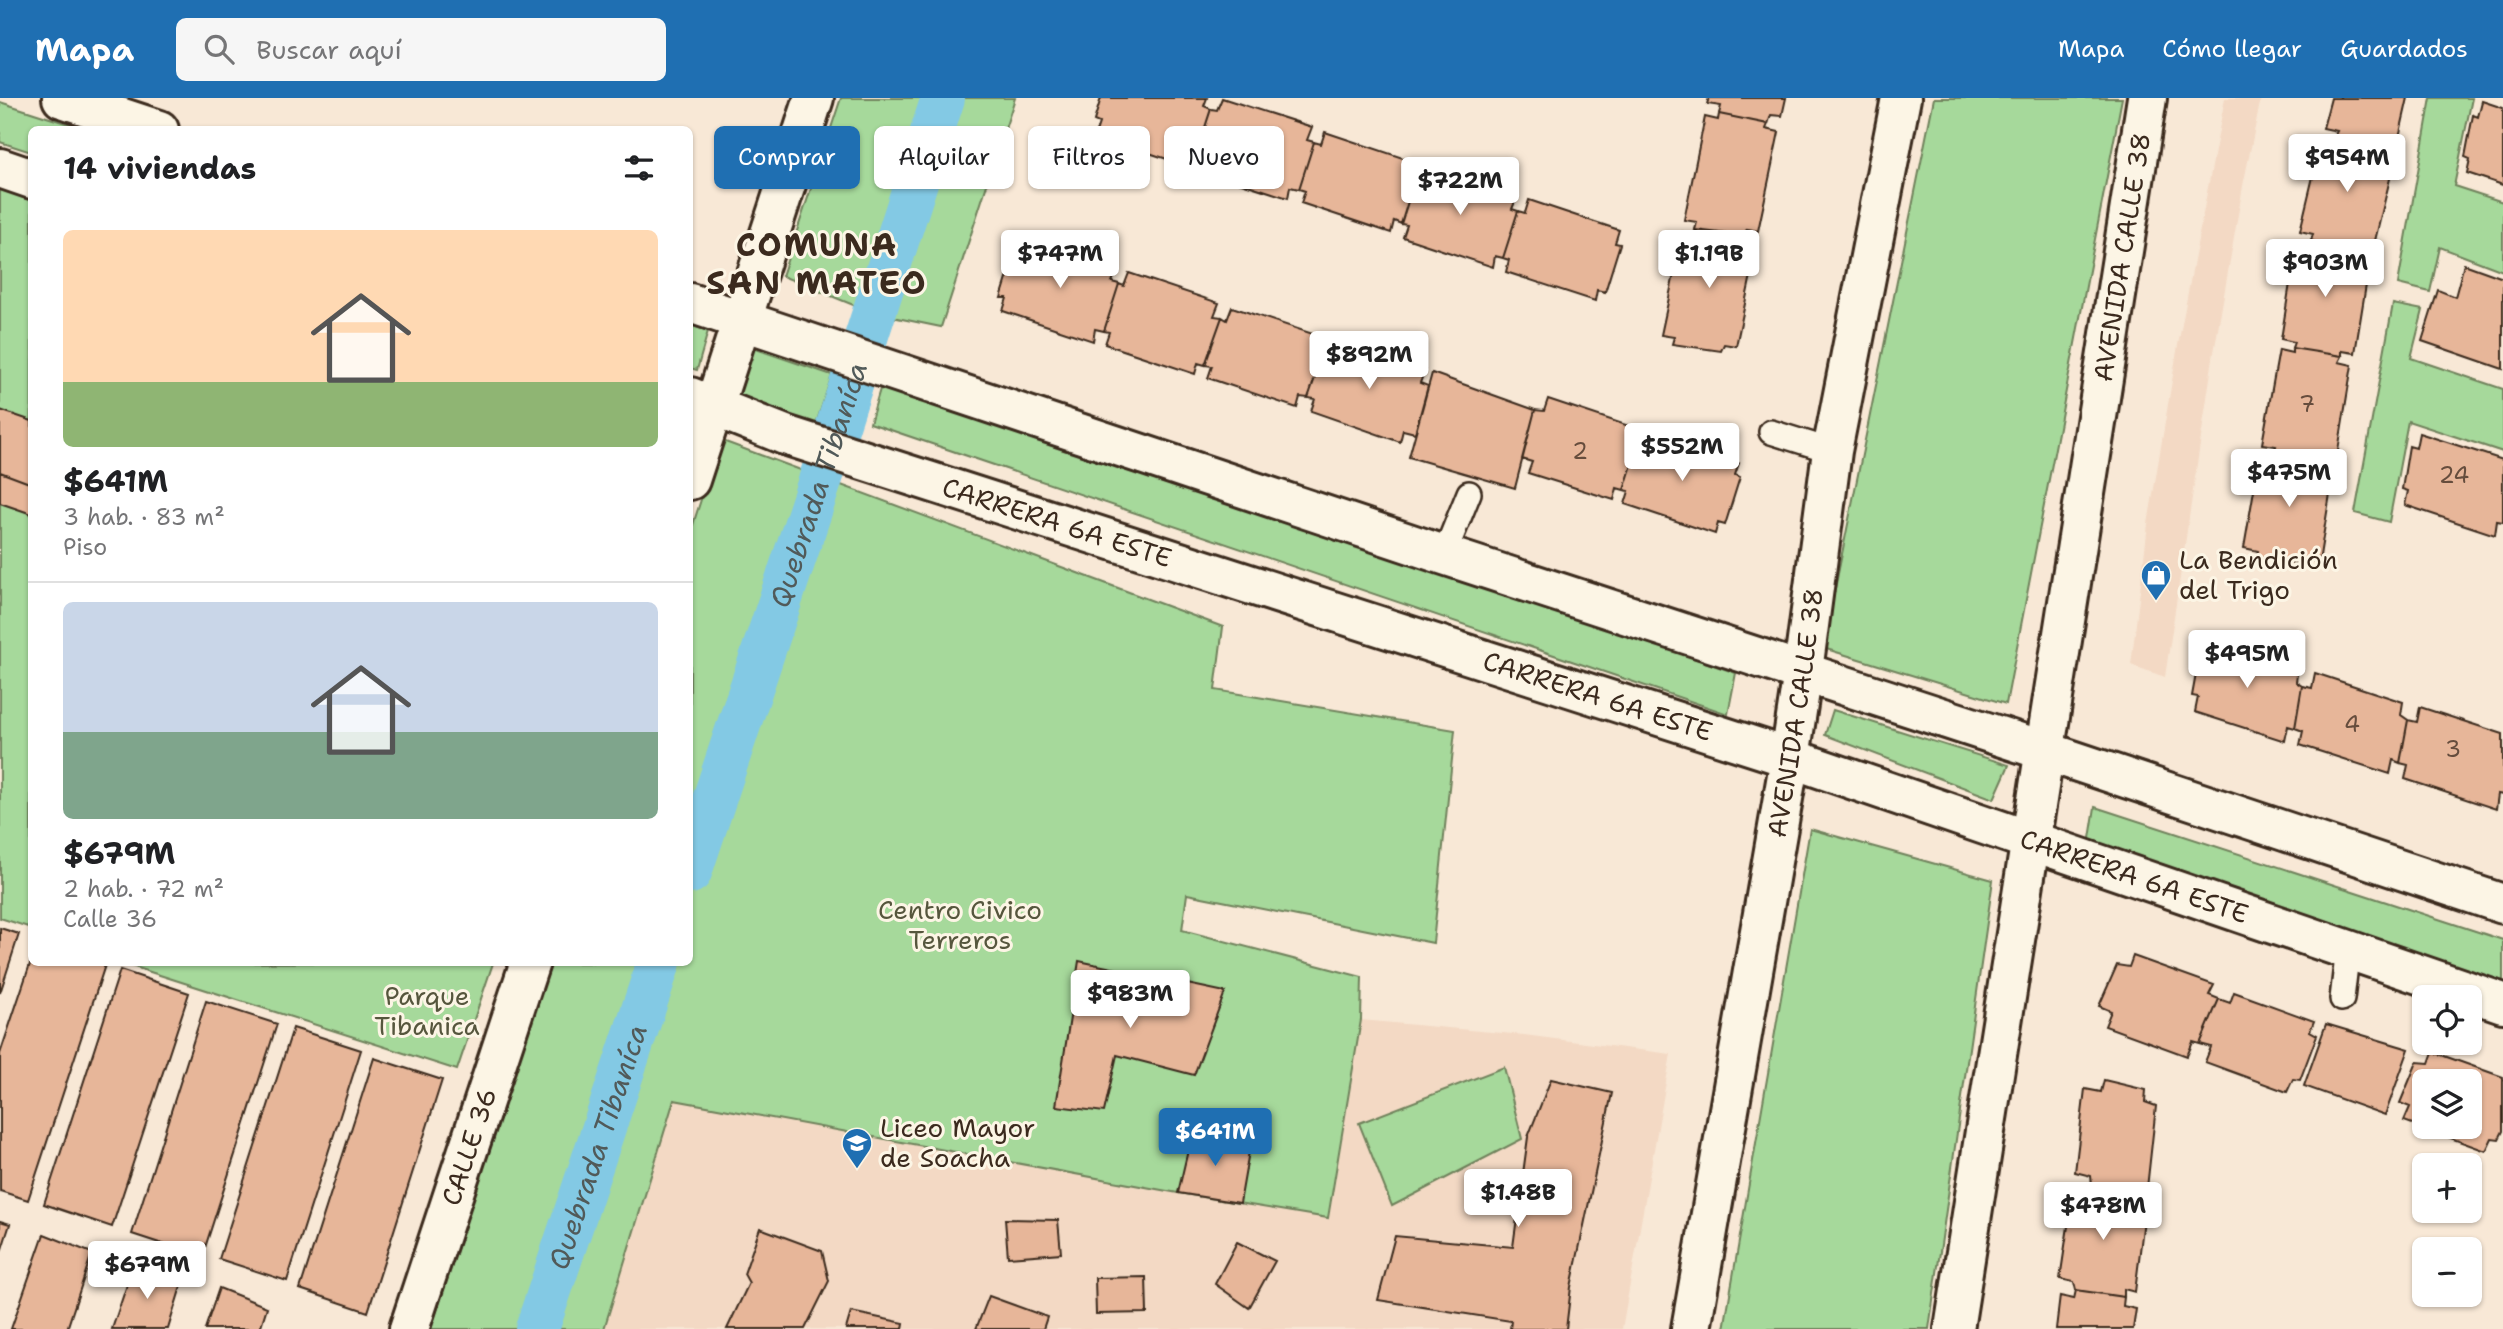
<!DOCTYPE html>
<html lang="es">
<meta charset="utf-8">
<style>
:root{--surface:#fff;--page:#f6f6f6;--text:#202124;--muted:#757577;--line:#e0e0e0;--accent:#1f6fb2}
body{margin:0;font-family:"Shantell Sans",sans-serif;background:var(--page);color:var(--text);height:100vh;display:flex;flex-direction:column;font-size:26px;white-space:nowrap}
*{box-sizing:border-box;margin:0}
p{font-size:23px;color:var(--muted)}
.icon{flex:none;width:38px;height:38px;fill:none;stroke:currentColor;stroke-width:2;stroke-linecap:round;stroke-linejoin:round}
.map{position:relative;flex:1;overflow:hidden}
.panel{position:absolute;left:28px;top:28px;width:665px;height:840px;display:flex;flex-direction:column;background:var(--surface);border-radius:10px;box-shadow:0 2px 5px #0004}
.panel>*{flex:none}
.guide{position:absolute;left:714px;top:28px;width:665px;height:63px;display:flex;gap:14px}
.buttons{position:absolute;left:2412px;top:887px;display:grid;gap:14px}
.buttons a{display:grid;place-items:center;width:70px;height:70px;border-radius:10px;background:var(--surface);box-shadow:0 2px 5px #0004;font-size:35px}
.price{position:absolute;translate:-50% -60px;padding:0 16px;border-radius:7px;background:#fff;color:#222;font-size:23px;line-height:46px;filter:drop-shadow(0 2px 4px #0008)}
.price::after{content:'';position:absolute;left:50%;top:42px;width:21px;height:16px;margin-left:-10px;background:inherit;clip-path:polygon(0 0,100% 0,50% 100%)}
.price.on{background:var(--accent);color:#fff}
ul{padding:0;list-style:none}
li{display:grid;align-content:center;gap:14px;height:371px;padding:0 35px}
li+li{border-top:2px solid var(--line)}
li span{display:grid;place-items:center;height:217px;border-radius:10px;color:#555}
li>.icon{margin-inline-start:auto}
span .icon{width:126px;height:126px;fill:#fffc;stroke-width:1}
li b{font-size:30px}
h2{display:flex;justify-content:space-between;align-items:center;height:84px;padding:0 35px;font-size:30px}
.tag{padding:0 24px;border-radius:10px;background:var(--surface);box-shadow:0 2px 5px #0004;font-size:24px;line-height:63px}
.tag.on{background:var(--accent);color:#fff}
header{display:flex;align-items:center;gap:42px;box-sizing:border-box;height:98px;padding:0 35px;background:var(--accent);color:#fff}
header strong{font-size:33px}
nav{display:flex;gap:38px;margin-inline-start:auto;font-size:24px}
.search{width:490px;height:63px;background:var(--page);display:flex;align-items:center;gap:18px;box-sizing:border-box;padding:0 24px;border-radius:10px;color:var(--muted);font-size:26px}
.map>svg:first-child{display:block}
</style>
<header>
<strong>Mapa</strong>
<div class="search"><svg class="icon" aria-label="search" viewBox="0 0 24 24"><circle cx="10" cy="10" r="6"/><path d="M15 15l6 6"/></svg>Buscar aquí</div>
<nav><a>Mapa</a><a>Cómo llegar</a><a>Guardados</a></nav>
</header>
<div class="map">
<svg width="2503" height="1231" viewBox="0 0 2503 1231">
<rect width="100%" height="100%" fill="#f8e8d6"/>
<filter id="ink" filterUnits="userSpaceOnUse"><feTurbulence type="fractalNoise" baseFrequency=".0143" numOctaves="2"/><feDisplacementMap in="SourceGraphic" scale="14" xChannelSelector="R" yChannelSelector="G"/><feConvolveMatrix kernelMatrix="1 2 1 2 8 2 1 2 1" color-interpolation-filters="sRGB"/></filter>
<g filter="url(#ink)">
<!-- built -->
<path fill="#f3d9c4" d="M2225,0H2261L2243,88L2213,260L2165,579L2131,567L2148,426L2178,247Z
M1361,922L1524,937L1671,956L1622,1231H604L674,1002L1329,1119Z"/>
<!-- green -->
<path fill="#a6d99b" stroke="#70825c" stroke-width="2" d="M841,0H1015L941,229L873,215L782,178Z
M1934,0H2122L2006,606L1823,550Z
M2431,0H2472L2454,88L2503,104V173L2440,149L2430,194L2398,186Z
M0,4L84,31L32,32L31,54L0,44Z
M0,91L32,102L31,830L0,820Z
M2393,206L2423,212L2411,260L2503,291V354L2408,323L2389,424L2355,415Z
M690,227L708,233L697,272L690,270Z
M753,250L832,277L814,332L735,305Z
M885,274L1736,575L1728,616L870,325Z
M720,342L1223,529L1215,592L1455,632L1433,845L1187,796L1182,832L1362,879L1361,922L1328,1120L1178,1095L674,1002L604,1231H431L550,865L690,864V436Z
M1833,612L2009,667L1994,701L1825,637Z
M2095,709L2503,842V890L2088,753Z
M1810,731L1993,782L1929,1231H1724Z
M122,865L493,864V865L457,972Z
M1504,969L1522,1041L1392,1108L1359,1025Z"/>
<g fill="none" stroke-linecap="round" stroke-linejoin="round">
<!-- canal -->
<g stroke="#83c9e4" stroke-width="44">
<path id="s1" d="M690,774L821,380L943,0"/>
<path id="s2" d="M537,1231L659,864"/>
</g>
</g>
<!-- building -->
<path fill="#e7b699" stroke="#3b2a1e" stroke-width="2" fill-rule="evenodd" d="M1101,0H1207L1204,8L1211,11L1196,57L1188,56L1185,67L1095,37L1099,25L1094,23Z
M1222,0L1312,29L1307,42L1314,44L1299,91L1290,89L1288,100L1198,71L1202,58L1196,57L1211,11L1217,12Z
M1709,0H1786L1782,18L1771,17L1768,26L1719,16L1721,8L1707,6Z
M2331,0H2408L2397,48L2384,45V50L2334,39L2337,33L2323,30Z
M2482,3L2503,10V87L2467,75L2470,61L2465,59L2473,17L2478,19Z
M1719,16L1768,26L1766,31L1779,34L1758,133L1747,131L1744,138L1695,132L1697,124L1684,122L1705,19L1718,22Z
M1325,34L1415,64L1410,77L1416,78L1401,126L1394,123L1391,135L1301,105L1305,93L1299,91L1314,44L1321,46Z
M2334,39L2384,50L2382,57L2395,60L2373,151L2361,148L2360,154L2311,143L2313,136L2300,133L2322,41L2335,45Z
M1426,68L1517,99L1512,111L1518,113L1503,160L1495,158L1493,169L1403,139L1407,127L1401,126L1416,78L1422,81Z
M1529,102L1619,132L1615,145L1620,146L1605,194L1597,192L1595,203L1506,174L1509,162L1503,160L1518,113L1525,115Z
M1695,132L1744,138L1743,146L1757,149L1736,248L1724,246L1721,253L1672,246L1674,239L1661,237L1683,134L1695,137Z
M1026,142L1117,172L1112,184L1119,186L1104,233L1095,231L1093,243L1003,213L1007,200H1001L1016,152L1022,154Z
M2311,143L2360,154L2357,160L2370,162L2355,255L2342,253V258L2292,250L2294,244L2281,241L2296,148L2310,151Z
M2464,166L2503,180V271L2422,243L2438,192L2455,199Z
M1129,175L1219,205L1214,218L1222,219L1205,267L1198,265L1195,276L1105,246L1109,234L1104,233L1119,186L1124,188Z
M1232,209L1322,239L1317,251L1324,254L1308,300L1300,299L1297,310L1208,280L1212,268L1205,267L1222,219L1227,222Z
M1334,242L1425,272L1420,285L1428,288L1415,335L1403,332L1400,344L1311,313L1315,301L1308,300L1324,254L1331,255Z
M2292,250L2342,258L2339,264L2352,267L2337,359L2324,357V362L2274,354L2276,348L2262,346L2279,252L2292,255Z
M1432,275L1535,312L1515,390L1409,359Z
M1548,301L1638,331L1633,343L1639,345L1624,392L1617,390L1614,402L1528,375L1532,364L1522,361L1535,312L1544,313Z
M0,312L32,323V386L0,374Z
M1649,334L1739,365L1735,377L1740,379L1725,427L1718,425L1715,436L1625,406L1629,393L1624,392L1639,345L1645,348Z
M2419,335L2503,362V424L2497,423L2495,437L2405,407L2408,393L2402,391L2409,348L2416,350Z
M2274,354L2324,362L2323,370L2334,371L2319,464L2306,461L2305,467L2256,459L2258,453L2244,450L2260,357L2273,360Z
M0,374L32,386V416L0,405Z
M2209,541L2298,570L2296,584L2302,588L2295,630L2288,628L2285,643L2195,614L2198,599L2192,598L2200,554L2206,557Z
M2315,575L2403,604L2401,617L2408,622L2400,665L2393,662L2390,676L2300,647L2303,633L2295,630L2302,588L2312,590Z
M2420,609L2503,636V697L2498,696L2496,711L2405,681L2408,667L2400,665L2408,622L2417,624Z
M0,830L19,836L0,895Z
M2133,858L2214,887L2209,897L2219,901L2200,946L2193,944L2187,958L2105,928L2111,913L2099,908L2117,867L2129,869Z
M32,860V864H97L105,867L28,1102L0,1093V956Z
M1079,863L1225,894L1194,977L1117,957L1104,1014L1056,1008Z
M120,872L189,895L112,1129L44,1106Z
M2234,894L2314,923L2310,933L2317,937L2300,982L2293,981L2287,994L2205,964L2211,949L2200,946L2219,901L2230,905Z
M206,903L277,926L202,1159L132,1136Z
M2326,926L2409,951L2385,1017L2304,988Z
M293,930L361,952L287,1183L219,1161Z
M2433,954L2503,979V1033L2499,1041L2492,1040L2486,1053L2404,1023L2410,1009L2400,1005L2417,964L2429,965ZM2424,984H2469V1029H2424Z
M374,960L442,982L368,1214L300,1191Z
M1551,981L1612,995L1571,1189L1566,1231H1510L1511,1223L1378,1202L1395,1138L1513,1149L1528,1039Z
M2104,982L2146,992L2145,1004L2156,1008L2147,1090L2136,1087L2134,1097L2092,1087L2091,1078L2075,1074L2085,991L2101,994Z
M1192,1035L1251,1042L1240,1105L1178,1095Z
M2092,1087L2134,1097L2133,1108L2145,1113L2135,1194L2124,1191V1199L2076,1192L2074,1184L2060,1181L2073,1095L2089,1099Z
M1005,1121L1058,1122L1061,1155L1008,1159Z
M0,1123L10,1126L0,1157Z
M760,1130L822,1153L829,1183L805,1231H727L749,1185L744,1176Z
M44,1136L92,1155L67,1231H11Z
M1237,1144L1275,1163L1249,1210L1215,1186Z
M134,1166L182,1185L168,1231H112Z
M1146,1179L1147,1215L1096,1216L1095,1180Z
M219,1190L267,1209L260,1231H205Z
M2076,1192L2124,1199L2123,1208L2136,1211L2133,1231H2056L2060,1198L2074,1201Z
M989,1198L1047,1219L1043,1231H976Z
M851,1214L904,1225L903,1231H846Z"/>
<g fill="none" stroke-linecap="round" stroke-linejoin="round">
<!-- lane casing -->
<g stroke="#3b2a1e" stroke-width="28">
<path id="lane" d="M1771,334L1832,353
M1444,457L1469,395
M2342,901L2348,850"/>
</g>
<!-- street casing -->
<g stroke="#3b2a1e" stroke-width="44">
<g id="street">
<path d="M690,382L814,0"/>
<path id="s3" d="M409,1231L530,864"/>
</g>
</g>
<!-- secondary casing -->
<g stroke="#3b2a1e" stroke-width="44">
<g id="secondary">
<path d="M62,0L159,32"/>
<path d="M0,70L32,81"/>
<path d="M690,205L1444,457L2045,653L2503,806"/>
<path id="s4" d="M690,299L785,337L1790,660L2503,905"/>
</g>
</g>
<!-- primary casing -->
<g stroke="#3b2a1e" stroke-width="44">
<g id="primary">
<path id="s5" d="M1691,1231L1790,660L1803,573L1832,353L1901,0"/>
<path id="s6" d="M1954,1231L2147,0"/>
</g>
</g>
<!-- lane -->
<use href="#lane" stroke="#fcf5e5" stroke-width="23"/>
<!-- street -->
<use href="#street" stroke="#fcf5e5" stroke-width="38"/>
<!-- secondary -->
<use href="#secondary" stroke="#fcf5e5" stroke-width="38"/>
<!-- primary -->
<use href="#primary" stroke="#fcf5e5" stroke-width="38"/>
</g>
</g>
<!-- icons -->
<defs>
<g id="shop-pin" transform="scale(1.575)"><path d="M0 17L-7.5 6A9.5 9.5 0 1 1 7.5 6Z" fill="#1f6fb2" stroke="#fcf5e5"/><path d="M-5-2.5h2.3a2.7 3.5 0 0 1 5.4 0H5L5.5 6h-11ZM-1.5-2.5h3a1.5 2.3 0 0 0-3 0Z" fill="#fff"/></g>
<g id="school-pin" transform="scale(1.575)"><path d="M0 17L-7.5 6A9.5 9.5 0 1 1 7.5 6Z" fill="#1f6fb2" stroke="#fcf5e5"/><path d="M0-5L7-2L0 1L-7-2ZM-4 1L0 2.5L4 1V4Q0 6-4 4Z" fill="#fff"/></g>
</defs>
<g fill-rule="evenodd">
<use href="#shop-pin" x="2156" y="477"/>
<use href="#school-pin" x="857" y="1045"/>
</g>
<g text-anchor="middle" stroke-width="6" stroke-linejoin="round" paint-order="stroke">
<!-- number labels -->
<g font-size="23" fill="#664d3d">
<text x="2307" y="314">7</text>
<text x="1580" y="361">2</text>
<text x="2454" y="385">24</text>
<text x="2352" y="634">4</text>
<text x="2453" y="659">3</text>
</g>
<!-- street labels -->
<g font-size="26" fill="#3b2a1e" stroke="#fcf5e5">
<text dy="9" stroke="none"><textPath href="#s6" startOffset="1085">AVENIDA CALLE 38</textPath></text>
<text dy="9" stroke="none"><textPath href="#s4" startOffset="388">CARRERA 6A ESTE</textPath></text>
<text dy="9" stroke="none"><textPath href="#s4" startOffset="956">CARRERA 6A ESTE</textPath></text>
<text dy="9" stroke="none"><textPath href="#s5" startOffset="625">AVENIDA CALLE 38</textPath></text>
<text dy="9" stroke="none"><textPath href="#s4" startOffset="1522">CARRERA 6A ESTE</textPath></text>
<text dy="9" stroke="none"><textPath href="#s3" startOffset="192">CALLE 36</textPath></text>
</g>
<!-- poi labels -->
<g font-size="26" fill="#3b2a1e" stroke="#fcf5e5" text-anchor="start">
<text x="2179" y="471">La Bendición<tspan x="2179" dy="30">del Trigo</tspan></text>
<text x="880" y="1039">Liceo Mayor<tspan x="880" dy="30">de Soacha</tspan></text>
</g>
<!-- park labels -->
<g font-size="26" fill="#56563d" stroke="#fcf5e5">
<text x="960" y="821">Centro Civico<tspan x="960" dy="30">Terreros</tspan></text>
<text x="427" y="907">Parque<tspan x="427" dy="30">Tibanica</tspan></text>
</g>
<!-- water labels -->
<g font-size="28" font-style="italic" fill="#515a59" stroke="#fcf5e5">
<text dy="10" stroke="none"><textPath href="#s1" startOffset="408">Quebrada Tibaníca</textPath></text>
<text dy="10" stroke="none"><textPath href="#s2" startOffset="192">Quebrada Tibaníca</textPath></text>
</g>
<!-- district labels -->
<g font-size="33" font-weight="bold" letter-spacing="2" fill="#3b2a1e" stroke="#fcf5e5">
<text x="817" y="158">COMUNA<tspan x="817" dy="38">SAN MATEO</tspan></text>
</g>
</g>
</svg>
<div class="buttons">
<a><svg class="icon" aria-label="locate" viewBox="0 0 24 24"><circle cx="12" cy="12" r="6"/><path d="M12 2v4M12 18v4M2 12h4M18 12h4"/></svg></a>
<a><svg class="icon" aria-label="layers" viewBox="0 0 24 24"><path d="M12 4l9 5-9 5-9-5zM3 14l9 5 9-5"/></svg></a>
<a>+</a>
<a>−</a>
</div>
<b class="price" style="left:2347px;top:96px">$954M</b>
<b class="price" style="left:1460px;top:119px">$722M</b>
<b class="price" style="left:1060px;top:192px">$747M</b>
<b class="price" style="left:1709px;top:192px">$1.19B</b>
<b class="price" style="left:2325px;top:201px">$903M</b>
<b class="price" style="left:1369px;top:293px">$892M</b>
<b class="price" style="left:1682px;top:385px">$552M</b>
<b class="price" style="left:2289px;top:411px">$475M</b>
<b class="price" style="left:2247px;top:592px">$495M</b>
<b class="price" style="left:1130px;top:932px">$983M</b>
<b class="price on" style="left:1215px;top:1070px">$641M</b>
<b class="price" style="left:1518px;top:1131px">$1.48B</b>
<b class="price" style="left:2103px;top:1144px">$478M</b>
<b class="price" style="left:147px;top:1203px">$679M</b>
<div class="guide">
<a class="tag on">Comprar</a>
<a class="tag">Alquilar</a>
<a class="tag">Filtros</a>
<a class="tag">Nuevo</a>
</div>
<section class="panel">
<h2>14 viviendas<svg class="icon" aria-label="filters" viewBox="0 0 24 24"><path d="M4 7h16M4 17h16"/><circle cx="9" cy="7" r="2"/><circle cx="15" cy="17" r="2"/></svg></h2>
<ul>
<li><span style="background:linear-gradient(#ffd9b3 70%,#8fb573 0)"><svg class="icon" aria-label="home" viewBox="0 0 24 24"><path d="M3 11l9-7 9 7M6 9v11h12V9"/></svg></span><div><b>$641M</b><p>3 hab. · 83 m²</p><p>Piso</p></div></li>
<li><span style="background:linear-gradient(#c9d6e8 60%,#7fa58c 0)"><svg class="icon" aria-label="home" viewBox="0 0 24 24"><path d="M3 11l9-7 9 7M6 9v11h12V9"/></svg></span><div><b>$679M</b><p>2 hab. · 72 m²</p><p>Calle 36</p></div></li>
</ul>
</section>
</div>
